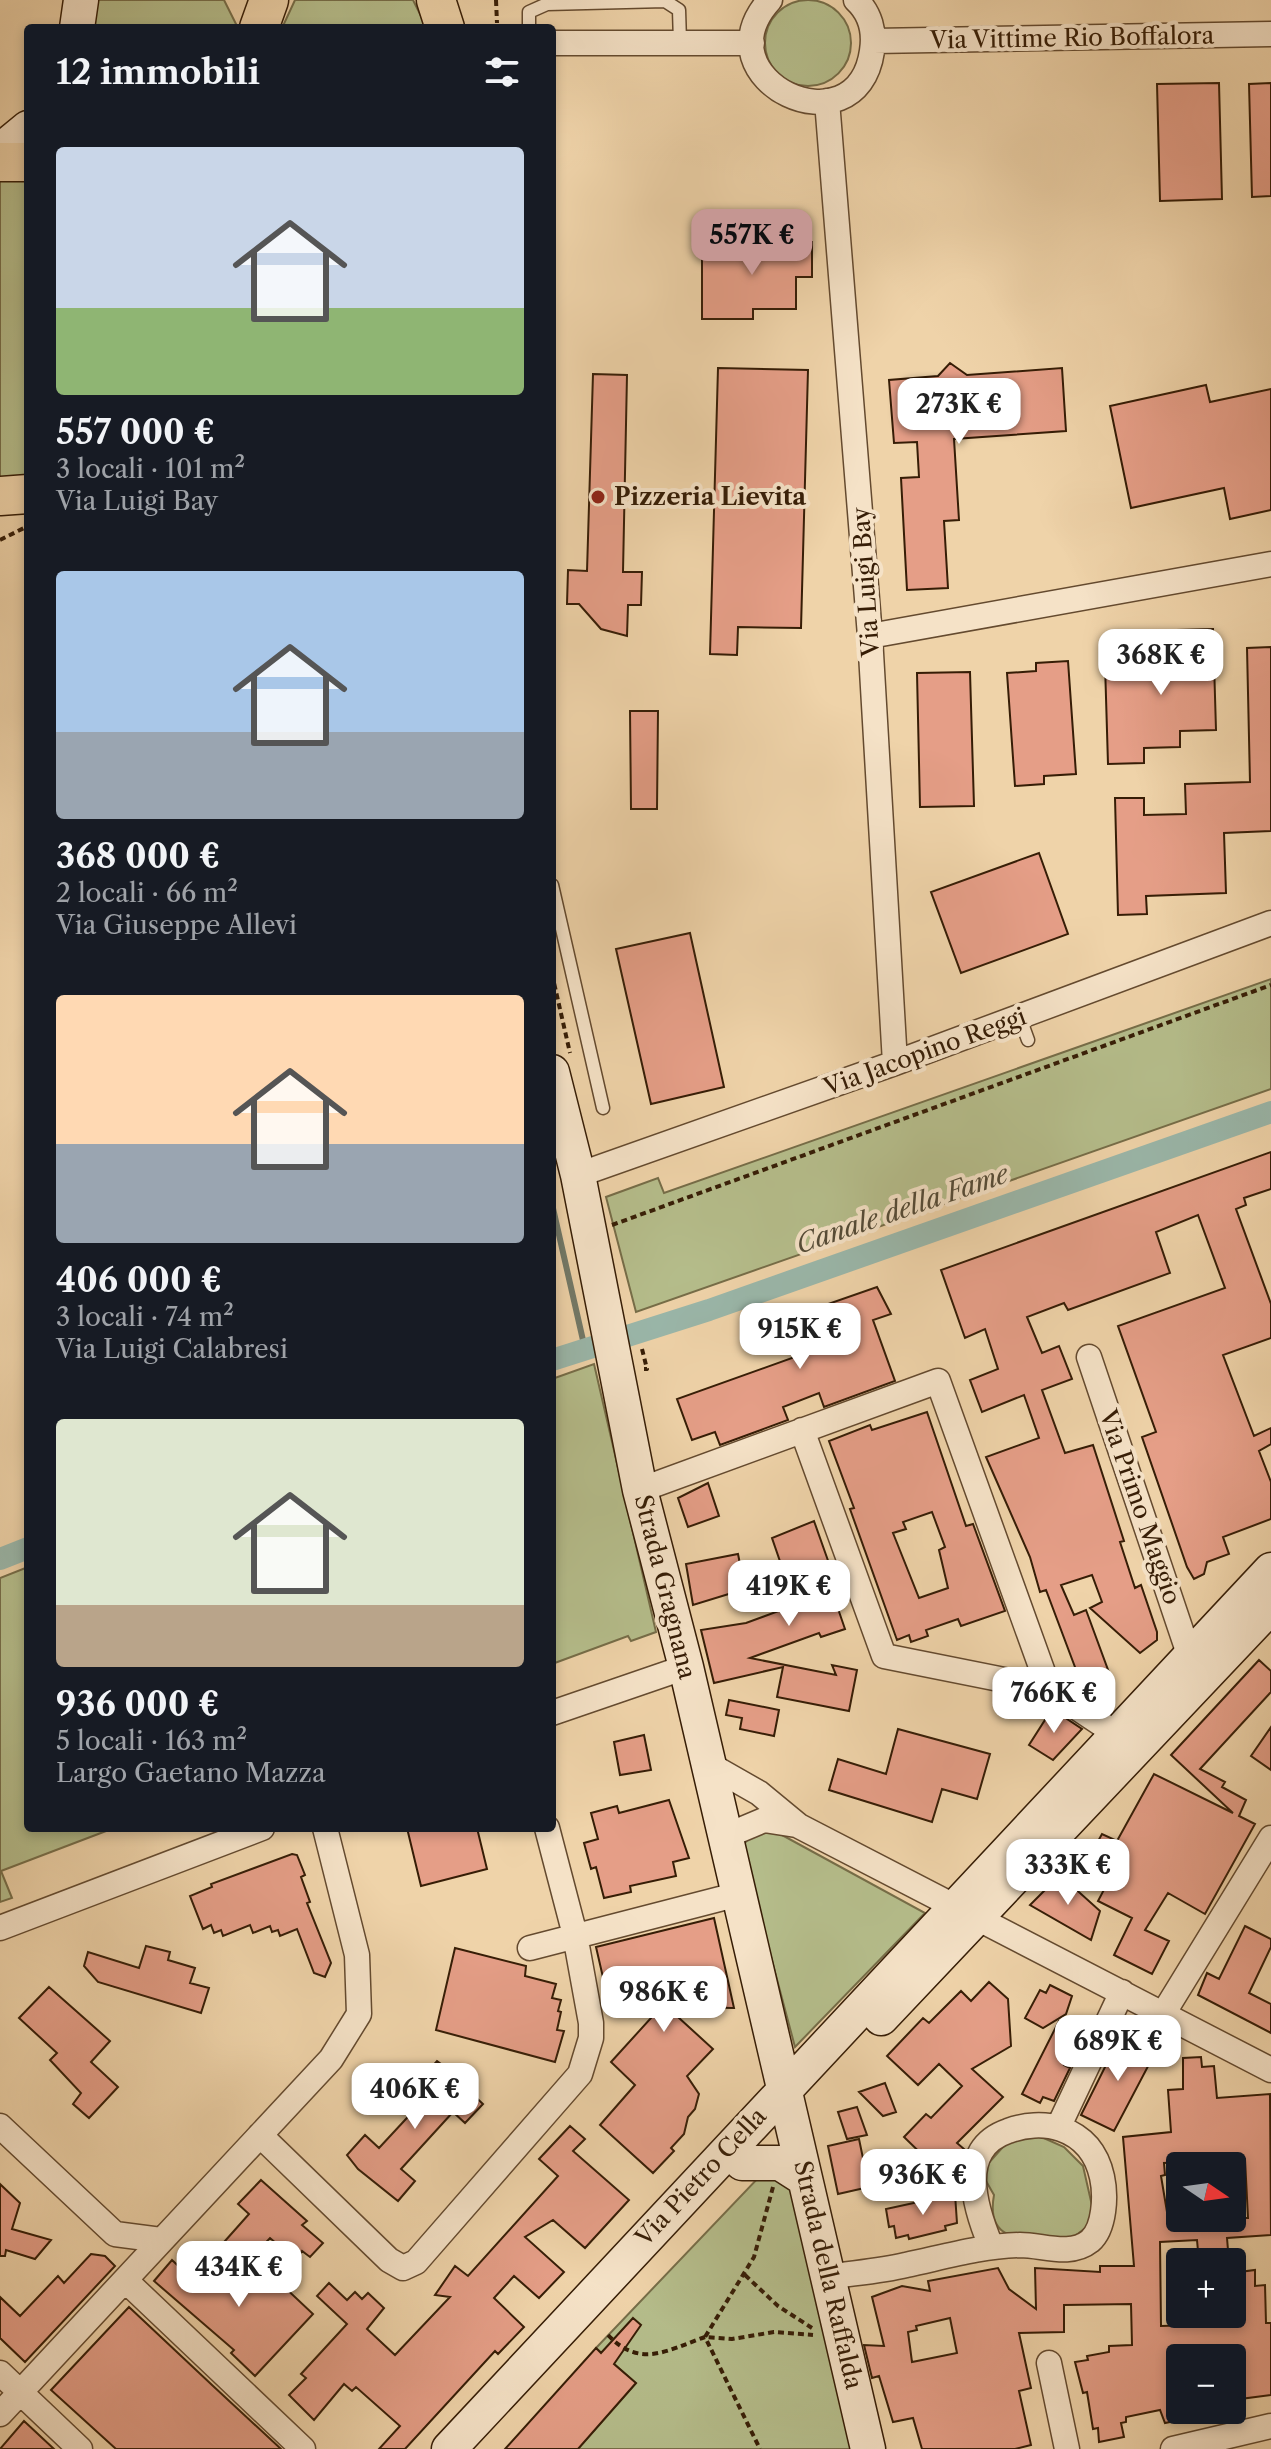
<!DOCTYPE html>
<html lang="it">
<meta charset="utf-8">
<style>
:root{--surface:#171b24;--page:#242831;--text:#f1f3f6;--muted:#9ea1a6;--accent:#c59692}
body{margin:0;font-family:"Libre Caslon Text",serif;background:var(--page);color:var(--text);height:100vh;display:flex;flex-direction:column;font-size:30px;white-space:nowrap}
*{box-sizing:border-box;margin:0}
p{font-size:26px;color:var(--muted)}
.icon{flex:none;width:44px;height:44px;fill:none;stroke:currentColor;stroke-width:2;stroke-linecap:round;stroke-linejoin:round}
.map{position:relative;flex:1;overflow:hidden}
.sheet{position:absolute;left:24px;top:24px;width:532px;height:1808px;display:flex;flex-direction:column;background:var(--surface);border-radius:8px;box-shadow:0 4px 12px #0003}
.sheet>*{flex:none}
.needle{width:52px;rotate:103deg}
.controls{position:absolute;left:1166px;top:2152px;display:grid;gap:16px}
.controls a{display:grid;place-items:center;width:80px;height:80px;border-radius:8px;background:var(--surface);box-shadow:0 4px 12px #0003;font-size:40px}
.price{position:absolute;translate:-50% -68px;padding:0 18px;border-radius:16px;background:#fff;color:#222;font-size:26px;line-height:52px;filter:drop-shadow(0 2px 4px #0008)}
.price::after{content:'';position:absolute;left:50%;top:48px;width:24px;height:18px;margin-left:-12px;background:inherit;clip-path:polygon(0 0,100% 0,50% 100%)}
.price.on{background:var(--accent);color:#111}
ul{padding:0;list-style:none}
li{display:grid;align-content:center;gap:16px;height:424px;padding:0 32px}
li span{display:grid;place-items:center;height:248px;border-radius:8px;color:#555}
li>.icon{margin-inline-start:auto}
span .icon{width:144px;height:144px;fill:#fffc;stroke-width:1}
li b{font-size:34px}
h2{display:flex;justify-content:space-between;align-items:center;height:96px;padding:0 32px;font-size:34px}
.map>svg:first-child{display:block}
</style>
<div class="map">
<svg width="1271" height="2449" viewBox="0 0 1271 2449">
<rect width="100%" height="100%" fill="#efd3a9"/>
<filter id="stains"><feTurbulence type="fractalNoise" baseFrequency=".0025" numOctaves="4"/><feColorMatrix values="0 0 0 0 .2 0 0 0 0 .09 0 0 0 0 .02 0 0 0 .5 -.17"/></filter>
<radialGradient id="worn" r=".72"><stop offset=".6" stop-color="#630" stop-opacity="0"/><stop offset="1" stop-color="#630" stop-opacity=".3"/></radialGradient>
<!-- green -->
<path fill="#b5bd8b" stroke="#766d48" stroke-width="2" d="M97,0H224L238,28H94Z
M295,0H413L427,28H282Z
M765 43a43 43 0 1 1 86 0a43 43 0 1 1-86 0Z
M28,178V477L0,479V179Z
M1271,979V1089L636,1312L606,1197L658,1178L664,1193Z
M594,1364L656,1632L631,1641L628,1636L552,1664V1379Z
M28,1567V1828H114L1,1871L12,1898L0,1902V1578Z
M771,1829L925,1913L795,2047L742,1848L752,1832Z
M1037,2135L1064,2147L1083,2166L1093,2210L1088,2226L1071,2239C1033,2237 984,2249 994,2195L986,2181V2166L1010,2139Z
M760,2176L787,2179L791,2191L851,2449H578L636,2383L596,2348Z"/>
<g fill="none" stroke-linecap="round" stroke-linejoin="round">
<!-- stream -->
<path stroke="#727968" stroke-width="6" d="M552,1204L585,1349"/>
<!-- canal -->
<path stroke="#9ab7aa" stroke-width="22" d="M552,1360L709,1310L1271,1112
M0,1559L28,1548"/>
</g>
<!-- building -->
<path fill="#e59e87" stroke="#361d06" stroke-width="2" fill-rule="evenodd" d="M1219,83L1222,199L1160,201L1157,84Z
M1271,83V196L1252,197L1249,84Z
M702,242H812V277H796V309H753V319H702Z
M950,363L967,375L1062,368L1066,431L954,439L959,520L944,521L948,588L907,590L901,478L919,477L917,442L894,443L889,380L938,376Z
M718,368L808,370L801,628L738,627L737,655L710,654Z
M593,374L627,375L623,572H642L641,605H628L627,636L601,629L579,604H567L568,570L587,571Z
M1206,385L1210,402L1271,389V510L1230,519L1224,488L1131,508L1110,406Z
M1213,629L1216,730L1180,731V747L1144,748V763L1108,764L1105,664L1142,663L1141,647L1177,646V630Z
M1271,647V831L1224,833L1226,893L1146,896L1147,914L1118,915L1115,798H1144V815L1186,814L1185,784L1250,782L1247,648Z
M1068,661L1076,774L1044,776V784L1015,786L1007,673L1036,671V663Z
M970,672L974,806L920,807L917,673Z
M630,711H658L657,809H631Z
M1039,853L1068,934L961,973L931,892Z
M690,933L724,1087L651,1104L616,949Z
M1271,1152V1189L1244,1198L1246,1205L1236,1209L1271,1304V1338L1223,1355L1254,1436L1271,1428V1444L1259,1451L1271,1482V1519L1223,1537L1229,1554L1207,1562L1204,1574L1194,1579L1187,1567L1142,1437L1156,1432L1118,1326L1225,1288L1198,1215L1156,1232L1170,1273L1068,1310L1064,1303L1027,1317L1042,1353L1059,1346L1072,1379L1042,1390L1065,1453L1093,1445L1124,1541L1120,1542L1135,1588L1141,1585L1157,1632V1640L1140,1653L1090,1608L1102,1602L1092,1575L1061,1585L1074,1615L1086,1610L1111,1678L1086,1688L1081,1683L1046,1590L1040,1592L1030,1557L986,1457L1039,1438L1024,1395L982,1412L970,1380L998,1369L985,1329L965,1338L941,1270Z
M877,1287L891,1314L873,1320L895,1381L824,1407L819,1393L783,1407L788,1420L720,1445L715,1432L692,1440L677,1399L795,1357L782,1320Z
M927,1412L966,1526L973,1524L1005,1611L961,1626L958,1619L926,1630L928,1636L911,1642L909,1635L897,1640L850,1509L854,1508L829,1441L870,1425L872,1430ZM932,1512L945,1547L939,1550L948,1588L919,1598L893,1533L906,1529L903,1522Z
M708,1483L719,1516L688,1527L678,1498Z
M814,1521L831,1569L825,1571L845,1629L821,1637L819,1633L750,1658L836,1675L832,1665L857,1670L849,1711L777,1697L783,1667L714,1683L701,1630L746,1623L795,1605L772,1538Z
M738,1554L745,1589L693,1605L686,1564Z
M1259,1660L1271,1671V1692L1200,1769L1225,1782L1222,1787L1246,1800L1239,1816L1255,1824L1205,1914L1168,1893L1145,1930L1169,1941L1152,1974L1114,1955L1132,1918L1098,1901L1117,1865L1092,1852L1102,1834L1117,1841L1154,1774L1233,1813L1171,1755Z
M729,1700L779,1710L774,1736L740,1729L742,1718L726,1715Z
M1052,1709L1082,1729L1053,1760L1029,1745Z
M1271,1727V1770L1251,1756Z
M898,1729L990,1754L977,1799L942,1789L932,1822L829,1790L838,1759L886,1774Z
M644,1735L651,1770L620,1775L614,1742Z
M669,1800L689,1858L673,1862L676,1876L630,1886L631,1892L604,1898L596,1867L591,1869L584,1843L598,1839L591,1813L617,1806L619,1813Z
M407,1828H477L487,1869L421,1886Z
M292,1854L297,1855L305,1875L301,1877L310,1902L307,1903L331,1963L325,1977L314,1973L297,1929L280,1936L278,1930L272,1932L270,1926L253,1933L250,1925L223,1936L221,1930L214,1933L211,1925L203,1929L190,1896L212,1887L211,1884Z
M1060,1875L1100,1911L1091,1940L1030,1905Z
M714,1918L734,2008L667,2007L713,2049L687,2076L699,2094L695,2109L688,2117L684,2134L671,2148L674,2151L653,2173L600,2125L635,2085L611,2062L661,2007L653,1973L605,1986L596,1947Z
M1245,1926L1271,1939V1947L1249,1993L1271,2004V2033L1198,1995L1207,1973L1219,1979Z
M146,1946L170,1952L168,1960L195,1968L190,1983L209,1988L201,2013L98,1982L84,1966L88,1952L139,1968Z
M455,1948L526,1966L525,1976L556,1984L552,1998L561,2000L558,2011L561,2012L557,2030L564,2031L555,2062L436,2030Z
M989,1982L1008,1999L1011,2046L972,2069L1003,2097L957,2143L964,2149L941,2173L904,2137L926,2114L931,2118L962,2086L939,2064L918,2085L887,2056L923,2018L929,2023L961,1991L971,2001Z
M1050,1985L1072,1996L1066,2014L1043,2028L1025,2018L1040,1990L1046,1993Z
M49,1987L110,2041L91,2062L118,2087L89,2118L73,2104L81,2093L50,2060L57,2053L19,2018Z
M1059,2021L1081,2030L1064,2065L1070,2068L1054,2101L1043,2097L1040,2103L1022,2094Z
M1121,2035L1155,2053L1114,2131L1081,2115Z
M1201,2057L1202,2067L1214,2066L1217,2098L1270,2094L1271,2235L1227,2238L1229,2262H1199L1197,2240L1160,2242L1161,2326L1232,2324V2273L1255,2270V2286L1265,2285L1266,2323H1271V2395L1232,2400V2358H1180V2420L1165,2423L1160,2410L1126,2417V2422L1121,2423L1124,2437L1099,2442L1098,2428L1093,2429L1087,2392L1083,2393L1075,2362L1088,2360L1087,2356L1109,2352V2346L1132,2345L1131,2304L1064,2305V2332L1019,2333L1031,2388L1019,2391L1031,2445L1015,2449H922L913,2418L893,2422L879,2376L872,2378L864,2345L884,2346L872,2297L902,2286L930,2291L928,2281L998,2268L1009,2289L1036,2309L1035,2268L1100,2272V2266H1134L1123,2137L1171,2132L1168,2090L1183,2089V2058ZM1245,2159L1248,2218H1168L1161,2176L1165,2175L1164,2163ZM950,2318L957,2353L912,2362L908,2332L917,2330L916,2326Z
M437,2061L472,2087L468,2090L483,2104L465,2123L453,2112L401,2169L415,2181L398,2201L358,2169L347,2155L365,2135L379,2148L431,2092L419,2081Z
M885,2083L896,2112L883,2116L859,2092Z
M857,2107L867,2135L847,2139L838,2112Z
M570,2126L585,2139L573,2151L629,2200L585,2248L553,2220L525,2237L564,2272L539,2298L514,2276L494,2298L524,2327L498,2354L495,2351L405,2449H379L400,2426L356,2387L352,2391L344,2384L314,2420L289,2395L306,2378L301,2374L347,2324L317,2296L329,2283L347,2300L355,2292L362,2299L368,2293L384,2308L367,2329L395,2355L450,2297L435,2295L455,2266L468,2276L558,2176L539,2159Z
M859,2139L869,2187L838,2194L828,2146Z
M261,2180L307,2221L302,2225L323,2243L310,2257L302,2251L296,2260L270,2238L248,2261L225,2241L249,2214L238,2204Z
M0,2184L20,2203L12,2229L51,2240L35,2259L6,2250L5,2256H0Z
M955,2194L957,2223L945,2226L946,2230L909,2239L908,2235L896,2238L894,2226L889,2227L886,2209Z
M91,2254L105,2256L115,2266L25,2362L0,2338V2297L20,2316L58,2276L64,2283Z
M172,2260L191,2278L203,2264L283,2277L279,2282L313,2314L255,2376L231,2353L234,2350L154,2281Z
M129,2307L212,2385L281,2449H116L51,2390Z
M633,2318L641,2325L614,2364L636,2383L578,2449H505L596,2348L601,2353Z
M24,2421L54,2449H0Z"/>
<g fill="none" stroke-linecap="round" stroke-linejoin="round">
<!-- lane casing -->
<g stroke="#644a2f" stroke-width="15">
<path id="lane" d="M529,28V12L547,4L665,1L679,10L680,42
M552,885L603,1108
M1020,1018L1028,1040"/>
</g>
<!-- street casing -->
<g stroke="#644a2f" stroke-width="27">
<path id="street" d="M770,0C697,80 857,155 872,51C875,32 870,13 856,0
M874,41L1271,34
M552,43H752
M827,101L870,636L895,1063
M870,636L1271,564
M578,1175L895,1063L1271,923
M1089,1357L1190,1657
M802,1430L884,1656L1049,1689L1118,1735
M640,1490L938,1381L1049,1689
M552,1713L686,1667
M708,1764L759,1793L799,1826L1271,2070
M726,1836L764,1820L796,1825
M0,1928L262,1828
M530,1948L739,1894
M1163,2014L1271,1838
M0,2126L115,2234L161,2240
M1058,2128L1122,1992
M260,2135L389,2260L403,2268L416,2262L580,2074L591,2038V2023L575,1935L547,1828
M828,2277C854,2273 881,2271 906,2265C944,2257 981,2246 1020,2245C1043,2245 1070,2257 1090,2241C1105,2228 1106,2195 1102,2177C1097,2154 1084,2137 1061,2129C1044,2123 1024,2125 1008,2131C956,2149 975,2208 991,2246
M125,2280L303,2449
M1049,2363L1067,2449
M0,2373L80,2449
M0,2414L331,2059L359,2014L357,1955L325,1828
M1173,2449L1271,2426"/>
</g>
<!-- secondary casing -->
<g stroke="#361d06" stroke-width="37">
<path id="secondary" d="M77,28L81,0
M0,151L28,128
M552,1072L578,1175L640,1490L686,1667L868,2449
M881,2018L1271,1606
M742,2163H780L805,2179
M449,2449L1271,1570"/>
</g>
<!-- primary casing -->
<g stroke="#361d06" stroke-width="41">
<path id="primary" d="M436,0L445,28
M259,28L269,0
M0,162H28
M0,496L28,494"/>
</g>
<!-- path -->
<path stroke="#361d06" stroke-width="4" stroke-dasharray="6 4" stroke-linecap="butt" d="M496,0L497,23
M0,540L28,526
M552,974L570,1053
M612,1225L1271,985
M642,1349L647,1369H644
M773,2187L754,2257L705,2337L732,2339L774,2332L813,2335
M745,2275L778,2306L812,2328
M608,2335C640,2369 668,2350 705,2337L760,2449"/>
<!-- lane -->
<use href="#lane" stroke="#f5e2c7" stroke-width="12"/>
<!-- street -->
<use href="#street" stroke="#f5e2c7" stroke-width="24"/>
<!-- secondary -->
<use href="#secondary" stroke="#f5e2c7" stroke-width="34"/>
<!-- primary -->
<use href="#primary" stroke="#efd3a9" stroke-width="38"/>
</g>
<!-- markers -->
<circle fill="#8f2418" stroke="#f5e2c7" stroke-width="3" cx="598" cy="497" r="8"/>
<g text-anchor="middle" stroke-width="8" stroke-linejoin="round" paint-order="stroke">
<!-- street labels -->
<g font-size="24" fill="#361d06" stroke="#f5e2c7">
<text transform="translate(1072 38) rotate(-1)" y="8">Via Vittime Rio Boffalora</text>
<text transform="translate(866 582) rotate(-94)" y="8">Via Luigi Bay</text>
<text transform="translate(925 1052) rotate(-20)" y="8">Via Jacopino Reggi</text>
<text transform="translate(1140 1507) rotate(71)" y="8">Via Primo Maggio</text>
<text transform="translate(665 1587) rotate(76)" y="8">Strada Gragnana</text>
<text transform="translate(701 2177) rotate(-47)" y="8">Via Pietro Cella</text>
<text transform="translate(828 2275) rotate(77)" y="8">Strada della Raffalda</text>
</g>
<!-- poi labels -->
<g font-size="24" font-weight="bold" fill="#361d06" stroke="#f5e2c7" text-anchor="start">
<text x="614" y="505">Pizzeria Lievita</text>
</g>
<!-- water labels -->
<g font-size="26" font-style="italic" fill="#544b37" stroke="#f5e2c7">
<text transform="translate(902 1209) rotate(-19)" y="9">Canale della Fame</text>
</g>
</g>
<rect width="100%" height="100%" filter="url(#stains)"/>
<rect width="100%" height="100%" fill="url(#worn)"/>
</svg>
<div class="controls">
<a><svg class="needle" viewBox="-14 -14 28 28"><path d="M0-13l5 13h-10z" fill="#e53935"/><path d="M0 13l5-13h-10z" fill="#9ea1a6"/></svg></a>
<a>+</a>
<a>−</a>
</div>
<b class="price on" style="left:752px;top:277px">557K €</b>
<b class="price" style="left:959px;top:446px">273K €</b>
<b class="price" style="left:1161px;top:697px">368K €</b>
<b class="price" style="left:800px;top:1371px">915K €</b>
<b class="price" style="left:789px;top:1628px">419K €</b>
<b class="price" style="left:1054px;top:1735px">766K €</b>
<b class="price" style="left:1068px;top:1907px">333K €</b>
<b class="price" style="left:664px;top:2034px">986K €</b>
<b class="price" style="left:1118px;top:2083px">689K €</b>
<b class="price" style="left:415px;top:2131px">406K €</b>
<b class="price" style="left:923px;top:2217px">936K €</b>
<b class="price" style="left:239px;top:2309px">434K €</b>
<section class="sheet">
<h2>12 immobili<svg class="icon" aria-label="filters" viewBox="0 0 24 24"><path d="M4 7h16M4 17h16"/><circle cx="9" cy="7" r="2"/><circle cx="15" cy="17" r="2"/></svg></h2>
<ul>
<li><span style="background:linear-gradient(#c9d6e8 65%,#8fb573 0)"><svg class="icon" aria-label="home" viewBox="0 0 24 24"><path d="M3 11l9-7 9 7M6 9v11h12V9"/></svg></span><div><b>557 000 €</b><p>3 locali · 101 m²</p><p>Via Luigi Bay</p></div></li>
<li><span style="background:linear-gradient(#a9c7e8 65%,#9aa5b1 0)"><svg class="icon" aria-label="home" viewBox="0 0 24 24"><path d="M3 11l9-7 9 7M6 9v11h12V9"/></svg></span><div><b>368 000 €</b><p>2 locali · 66 m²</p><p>Via Giuseppe Allevi</p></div></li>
<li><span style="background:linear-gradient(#ffd9b3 60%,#9aa5b1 0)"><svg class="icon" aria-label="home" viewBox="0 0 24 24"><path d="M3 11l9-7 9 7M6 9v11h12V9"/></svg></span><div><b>406 000 €</b><p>3 locali · 74 m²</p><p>Via Luigi Calabresi</p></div></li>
<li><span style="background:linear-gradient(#dfe7d0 75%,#b9a48a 0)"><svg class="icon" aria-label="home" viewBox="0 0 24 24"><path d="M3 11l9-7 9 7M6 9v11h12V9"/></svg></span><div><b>936 000 €</b><p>5 locali · 163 m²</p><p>Largo Gaetano Mazza</p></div></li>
</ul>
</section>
</div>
